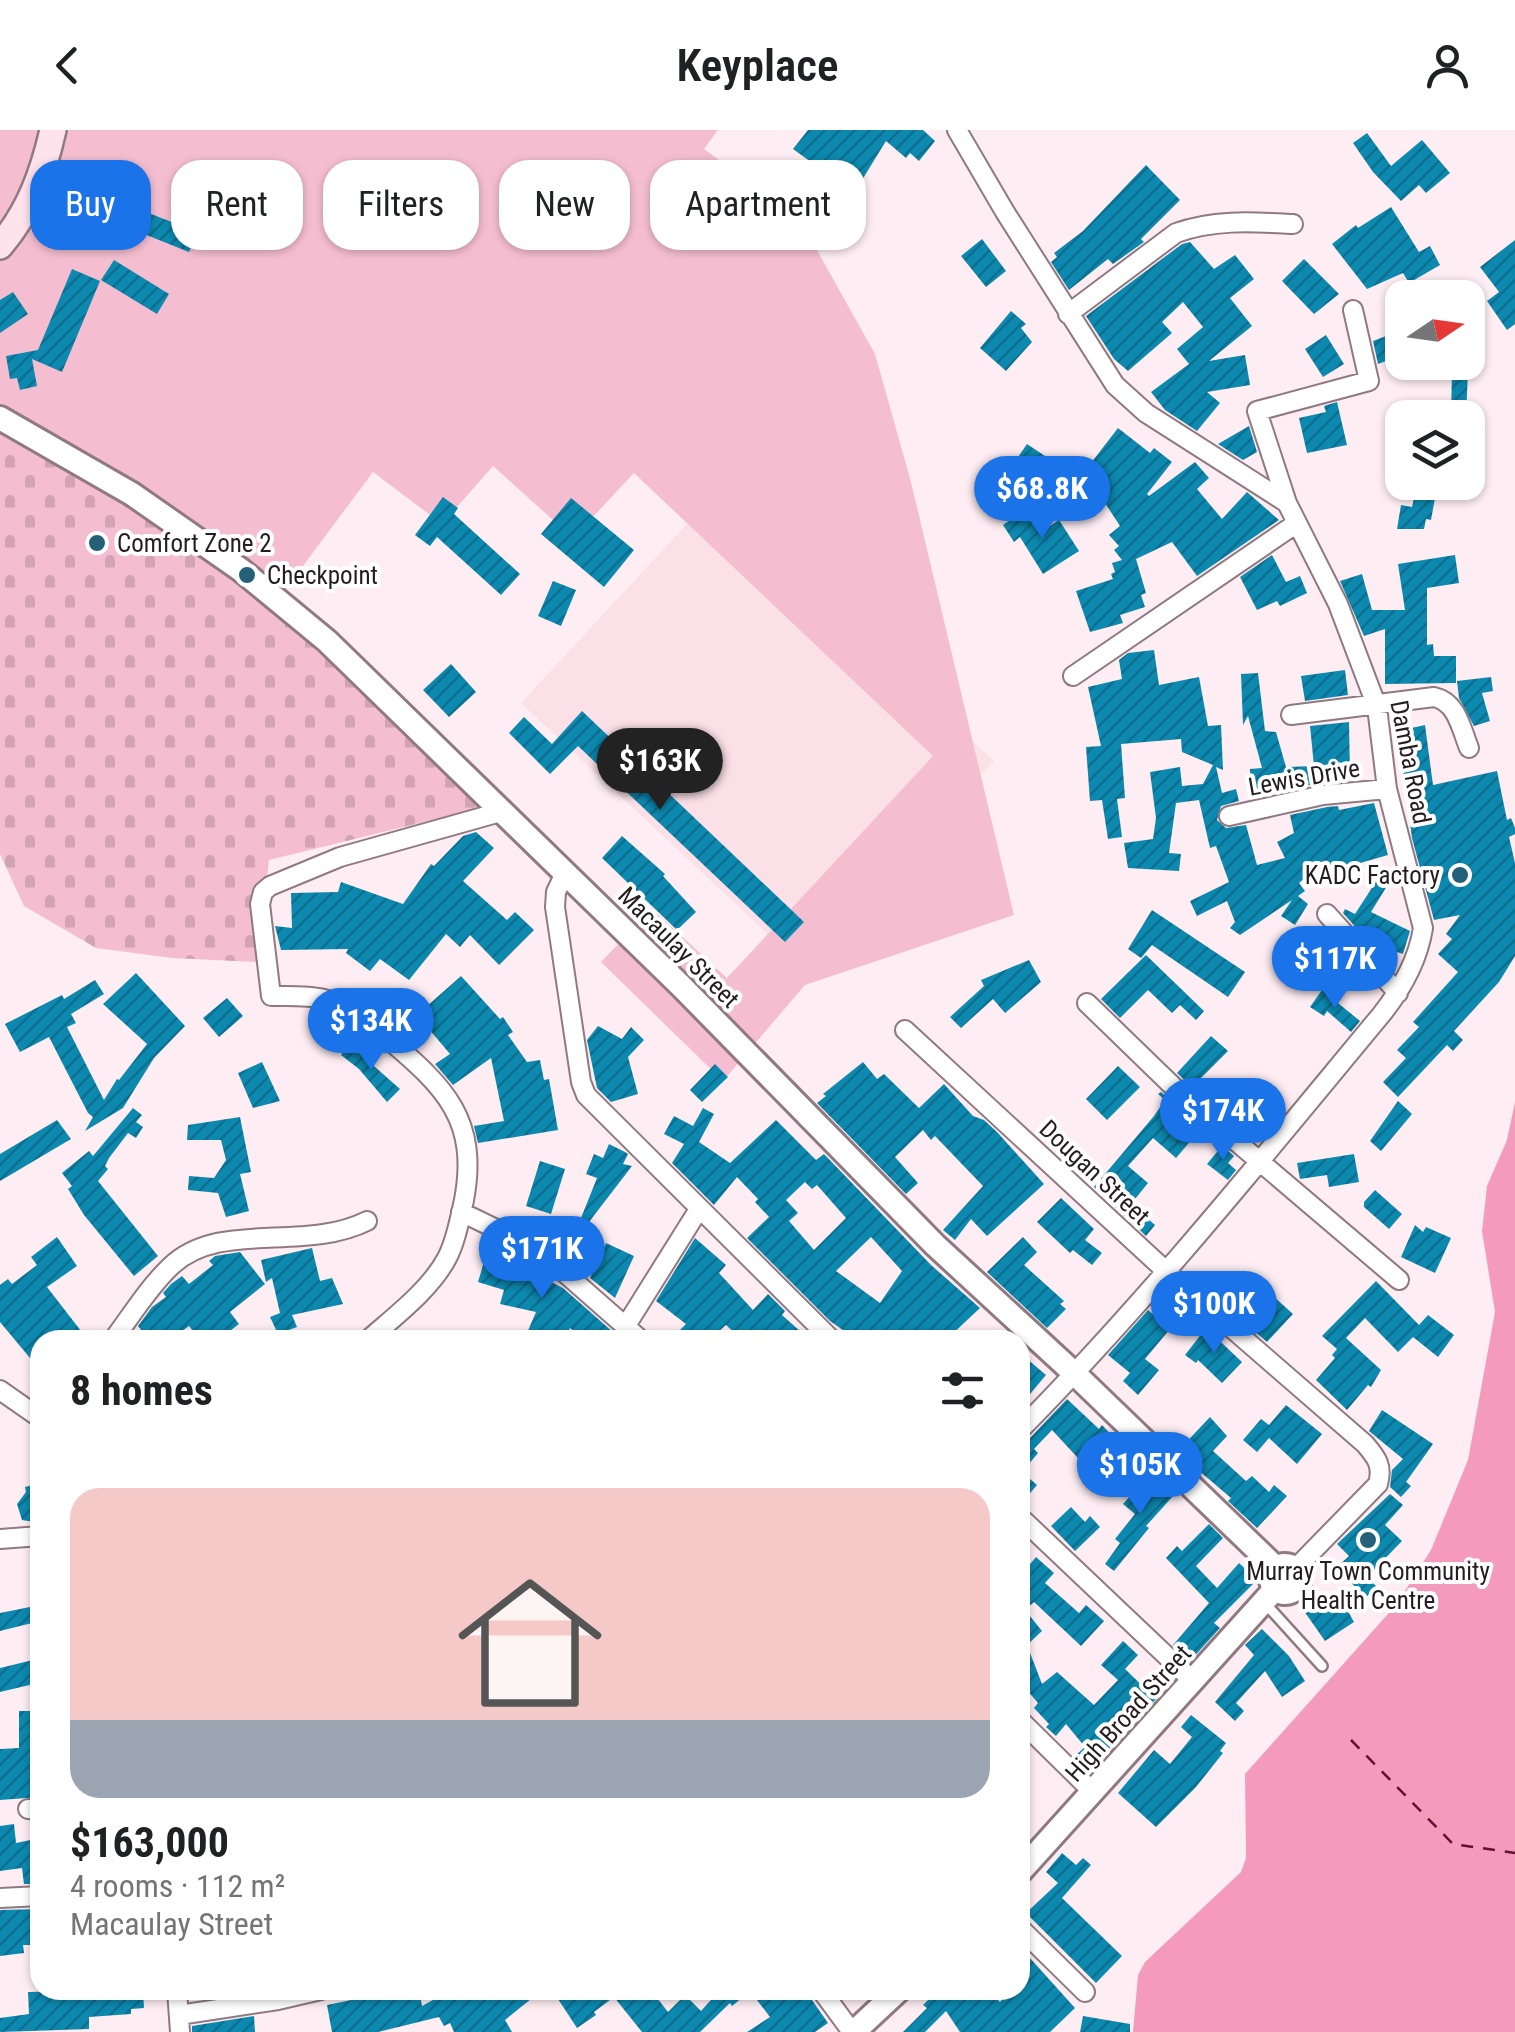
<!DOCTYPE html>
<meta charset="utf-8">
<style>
:root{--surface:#fff;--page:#f6f6f6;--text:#202124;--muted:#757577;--line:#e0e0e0;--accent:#1a73e8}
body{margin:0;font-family:"Roboto Condensed",sans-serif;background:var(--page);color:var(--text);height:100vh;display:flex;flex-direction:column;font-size:38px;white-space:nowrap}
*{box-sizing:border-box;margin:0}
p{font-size:32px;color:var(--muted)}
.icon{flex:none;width:55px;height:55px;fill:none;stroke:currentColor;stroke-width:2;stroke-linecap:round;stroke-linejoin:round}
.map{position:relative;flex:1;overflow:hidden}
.details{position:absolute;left:30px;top:1200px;width:1000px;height:670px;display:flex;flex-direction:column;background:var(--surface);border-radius:30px;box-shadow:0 2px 8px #0004}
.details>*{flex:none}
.guide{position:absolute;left:30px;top:30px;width:1000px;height:90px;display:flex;gap:20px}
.needle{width:65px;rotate:77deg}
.fabs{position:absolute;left:1385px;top:150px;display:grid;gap:20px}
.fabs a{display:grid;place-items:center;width:100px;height:100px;border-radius:20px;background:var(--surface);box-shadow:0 2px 8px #0004;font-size:50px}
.price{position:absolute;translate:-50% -85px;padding:0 22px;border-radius:35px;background:var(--accent);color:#fff;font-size:32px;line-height:65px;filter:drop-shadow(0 2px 5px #0008)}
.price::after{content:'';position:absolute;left:50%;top:60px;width:30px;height:22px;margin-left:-15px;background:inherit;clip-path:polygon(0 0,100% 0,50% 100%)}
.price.current{background:#222;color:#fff}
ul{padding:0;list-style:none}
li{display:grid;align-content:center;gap:20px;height:530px;padding:0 40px}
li+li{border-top:2px solid var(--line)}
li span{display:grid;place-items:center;height:310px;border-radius:30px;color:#555}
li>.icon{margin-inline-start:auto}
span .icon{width:180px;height:180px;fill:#fffc;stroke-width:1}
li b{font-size:42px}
h2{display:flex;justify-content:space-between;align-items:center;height:120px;padding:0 40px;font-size:42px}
.tag{padding:0 35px;border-radius:30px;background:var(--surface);box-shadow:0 2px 8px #0004;font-size:35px;line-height:90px}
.tag.current{background:var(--accent);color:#fff}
header{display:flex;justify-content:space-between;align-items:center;height:130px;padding:0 40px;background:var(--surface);font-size:45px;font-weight:600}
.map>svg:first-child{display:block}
</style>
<header><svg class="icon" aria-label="back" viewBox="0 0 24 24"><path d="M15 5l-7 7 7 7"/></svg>Keyplace<svg class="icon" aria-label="person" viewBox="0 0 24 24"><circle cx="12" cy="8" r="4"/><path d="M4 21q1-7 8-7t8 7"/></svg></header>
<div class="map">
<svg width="1515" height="1902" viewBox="0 0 1515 1902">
<defs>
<pattern id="cemetery-stones" width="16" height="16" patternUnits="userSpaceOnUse" patternTransform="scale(2.5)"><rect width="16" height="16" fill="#f5bed0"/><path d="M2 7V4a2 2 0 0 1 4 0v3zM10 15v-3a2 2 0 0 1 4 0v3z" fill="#d2a3b2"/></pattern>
<pattern id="building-hatch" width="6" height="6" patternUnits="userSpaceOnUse" patternTransform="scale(2.5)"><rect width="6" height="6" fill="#0d89b0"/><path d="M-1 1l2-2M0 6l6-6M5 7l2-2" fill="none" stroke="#0d6f8f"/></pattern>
</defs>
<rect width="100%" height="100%" fill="#feeef3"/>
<!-- built -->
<path fill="#fbe0e8" d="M712,367L994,631L803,837L521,573Z"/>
<!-- green -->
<path fill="#f5bed0" d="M0,0H718L704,19L799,88L875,224L911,352L1014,785L805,855L723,951L601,832L652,779L727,848L933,626L634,343L573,408L493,336L442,394L373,342L256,499L0,312Z"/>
<!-- cemetery -->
<path fill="url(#cemetery-stones)" d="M0,302L92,351L283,489L485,677L269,730L258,832L172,828L96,818L24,776L0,724Z"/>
<!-- water -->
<path fill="#f49bbb" d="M1515,972V1902H1133L1138,1845L1145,1832L1241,1742L1246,1728L1245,1644L1396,1475L1431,1420L1468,1330L1495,1182L1482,1101L1487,1056L1507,1010Z"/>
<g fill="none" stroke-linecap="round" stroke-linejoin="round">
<!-- ferry -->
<path stroke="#5f1236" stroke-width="2.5" stroke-dasharray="12 10" stroke-linecap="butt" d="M1351,1610L1453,1714L1515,1723"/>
</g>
<!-- building -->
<path fill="url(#building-hatch)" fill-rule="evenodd" d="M808,0H923L935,11L919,31L910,23L906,28L886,11L854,63L793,19Z
M1367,3L1391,36L1422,10L1450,43L1426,63L1419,55L1401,71L1373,42L1353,13Z
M1146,35L1180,70L1141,109L1144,112L1113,134L1108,129L1069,160L1051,132L1057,127L1054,123L1083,101Z
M86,57L100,63L85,100L70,94Z
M131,76L197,102L189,122L124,96Z
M1391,77L1419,122L1430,116L1440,135L1409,153L1403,143L1367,159L1332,114L1356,95L1358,98Z
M982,109L1006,141L986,157L961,126Z
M1515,110V194L1507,200L1487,171L1499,162L1480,137Z
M1190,112L1214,139L1235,125L1254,149L1230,168L1252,196L1209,231L1245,225L1250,255L1207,262L1220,273L1197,301L1165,280L1151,262L1189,234L1177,219L1203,197L1183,172L1162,192L1172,203L1128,241L1114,229L1086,186L1182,114Z
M1304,129L1339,164L1314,184L1282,151Z
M114,130L169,164L157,184L101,150Z
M72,139L100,151L62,242L32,229L37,256L20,260L17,248L10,249L6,226L38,220Z
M13,162L28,184L0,203V170Z
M1011,181L1026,194L1021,198L1032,212L1006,241L980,218Z
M1402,200V225L1378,234L1373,211Z
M1326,205L1344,234L1323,247L1305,219Z
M1452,239L1468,240L1466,288H1451Z
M1337,272L1347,315L1307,323L1299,288L1326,282L1324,276Z
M1249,296L1257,322L1243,330L1218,314Z
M1118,298L1150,323L1154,318L1172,332L1147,364L1149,366L1195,332L1209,348L1197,359L1222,389L1247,362L1279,390L1197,446L1172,412L1136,429L1146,463L1141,465L1145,477L1120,485L1123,493L1090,502L1076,461L1113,449L1111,444L1115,442L1112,433L1122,430L1114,420L1119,416L1109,405L1120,396L1103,370L1081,346Z
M1027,314L1051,330L1042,343L1034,337L1030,344L1014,333Z
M1415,364L1435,368L1431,390L1426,389L1424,399H1397L1401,375L1412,377Z
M443,367L458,378L454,384L520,444L501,465L437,407L430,416L415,405Z
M571,368L634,420L604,457L541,404Z
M1026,379L1041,402L1059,390L1079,421L1043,444L1020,407L1014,412L1003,395Z
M1272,425L1286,452L1300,446L1307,463L1280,476L1277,471L1257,480L1240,447Z
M1455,425L1459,453L1427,458V515L1433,514L1434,526H1456V553L1385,554V499L1364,506L1340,451L1362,444L1372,480H1405L1398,434Z
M553,451L576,460L561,496L538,486Z
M1154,520L1159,555L1199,547L1208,596L1221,595L1223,640L1216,637L1222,663L1236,659L1239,671L1221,676L1217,690L1226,698L1246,695L1257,735L1285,728L1277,712L1294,703L1290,685L1327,677L1338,676L1339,680L1374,673L1388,725L1329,742L1326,730L1299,753L1305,761L1298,766L1308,774L1295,795L1281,786L1292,770L1240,805L1230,798L1235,792L1227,771L1197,786L1190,771L1229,752L1216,716L1210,718L1199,670L1176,673L1169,723L1181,724L1179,741L1128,738L1124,713L1153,709L1156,688L1150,642L1180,637L1182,656L1203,654L1213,635L1182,622L1181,609L1121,614L1125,668L1117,669L1122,707L1108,709L1102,670L1090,671L1086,617L1101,616L1088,557L1122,549L1119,530L1128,523Z
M451,534L476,562L449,587L423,560Z
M1345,540L1348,565L1305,571L1301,546Z
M1258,543L1265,601L1276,602L1286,637L1314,636L1310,596L1349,592L1350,645L1310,649V655L1251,666L1250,639L1262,638L1248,586L1243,595L1241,544Z
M1491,547L1493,561L1482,563L1490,591L1474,596L1459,568L1457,551Z
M582,581L804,792L785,812L578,616L550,644L509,603L524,587L552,614Z
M1425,595L1433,655L1497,641L1507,690L1511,688L1515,698V704L1509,707L1515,733V826L1499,852L1454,901L1463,910L1453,921L1447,915L1398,967L1383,952L1406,928L1397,920L1419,897L1413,892L1458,842L1438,824L1452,809L1446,804L1460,785L1434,790L1412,708L1398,601Z
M476,702L494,718L463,751L507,790L515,782L534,800L499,835L470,805L460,817L446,804L409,850L380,829L370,841L346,823L348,819L281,820L275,796L292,798L291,763L338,762L341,752L403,774L431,734L434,736L463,706Z
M622,706L665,744L663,746L696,782L677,800L602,728Z
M1377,750L1387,756L1371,782L1410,801L1403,824L1370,813L1343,783L1345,779L1355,784Z
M1152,780L1245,842L1228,867L1152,815L1141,828L1128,819Z
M1146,825L1204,881L1196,890L1180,875L1172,883L1148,860L1120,888L1101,869Z
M1029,830L1041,852L1005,883L993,869L961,898L950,887L984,856L981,850Z
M136,843L185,896L154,928L123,978L85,1001L93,987L88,983L49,907L20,922L5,894L62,865L64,869L95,850L104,864L71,884L76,893L67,897L104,970L117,949L119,950L147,914L103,874Z
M461,846L500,889L503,887L513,902L508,905L527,932L540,930L544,950L549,949L558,1000L478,1013L474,996L504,991L491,928L453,955L435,934L450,924L417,885Z
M1322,860L1360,891L1351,902L1327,881L1324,886L1310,877Z
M227,868L243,886L219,907L203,888Z
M598,896L622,909L631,897L644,910L628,927L638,964L611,972L597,958L587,910Z
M1211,906L1228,921L1192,957L1177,943Z
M349,914L400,959L387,972L359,939L341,925Z
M262,932L280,971L253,978L238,943Z
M863,932L877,949L884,944L919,978L944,954L973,986L984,990L997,1002L1044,1054L987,1106L971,1089L955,1110L943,1100L983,1056L935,1006L931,1010L923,1000L895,1027L918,1053L906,1064L817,973L826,966L823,964Z
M715,934L728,947L702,972L690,960Z
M1118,936L1140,957L1107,990L1086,969Z
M1161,962L1200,1000L1176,1028L1153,1008L1128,1036L1148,1053L1131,1074L1155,1095L1146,1106L1106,1068L1121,1050L1118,1047L1102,1064L1094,1057L1154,986L1165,970L1158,964Z
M1398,971L1412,984L1381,1021L1370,1011Z
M133,978L142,985L136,992L143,997L136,1008L128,1003L109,1028L105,1036L108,1039L98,1051L158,1126L134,1146L84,1085L68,1059L72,1056L62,1043L89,1021L93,1026Z
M703,978L714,984L699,1012L730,1033L776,990L816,1030L824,1024L931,1135L980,1178L946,1210H857L830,1191L747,1108L769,1087L755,1072L758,1069L737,1047L714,1075L672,1033L684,1014L664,1004L674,986L693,996ZM805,1052L812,1059L817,1055L846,1088L814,1120L789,1091L798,1083L786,1070ZM871,1107L902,1141L880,1173L836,1141Z
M240,987L251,1042L240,1044L249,1081L226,1087L218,1063L188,1060L189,1046L214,1048L226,1030L221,1010H187L188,995Z
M57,990L71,1009L0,1051V1024Z
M609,1014L625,1022L628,1024L623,1034L632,1036L569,1118L558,1109L574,1089L579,1093L597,1048L586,1044L594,1024L603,1028Z
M1222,1016L1234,1026L1228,1033L1236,1040L1228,1050L1207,1034Z
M1354,1024L1359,1052L1329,1057L1327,1045L1300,1049L1297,1033Z
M540,1031L565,1039L551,1084L526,1076Z
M1375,1060L1402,1084L1389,1099L1364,1077V1072Z
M1061,1068L1094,1099L1085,1110L1102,1123L1092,1135L1073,1120L1070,1123L1037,1092Z
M1415,1095L1423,1102L1426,1097L1451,1108L1435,1143L1401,1127Z
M57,1107L77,1136L47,1157L88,1210H40V1240L0,1192V1155L8,1149L12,1154L37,1135L31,1127Z
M1023,1107L1037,1122L1024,1135L1064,1171L1060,1174L1066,1179L1047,1198L987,1142Z
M695,1108L726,1135L719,1143L753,1180L768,1164L785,1181L782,1185L810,1210H742L726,1195L709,1210H670L686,1194L656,1171Z
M606,1113L634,1126L615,1168L590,1148Z
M312,1118L320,1151L332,1148L343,1174L292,1185L297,1197L278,1204L270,1187L280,1183L272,1148L266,1152L261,1130Z
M240,1122L265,1154L230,1182L239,1194L218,1210H200L189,1196L170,1210H149L138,1196L152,1177L166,1167L163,1163L171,1154L182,1146L189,1154L213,1135L209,1131L215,1126Z
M487,1122L528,1131L535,1136L533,1143L563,1158L622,1210H584L570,1198L565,1210H524L536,1182L500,1174L504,1160L478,1152Z
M1250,1145L1293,1184L1267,1212L1223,1174Z
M1376,1151L1419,1195L1428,1185L1454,1205L1438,1227L1413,1207L1398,1222L1365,1188L1346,1208L1381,1240L1371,1257L1368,1255L1347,1280L1316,1250L1335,1228L1332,1225L1337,1219L1322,1206Z
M1148,1180L1170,1199L1145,1229L1159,1240L1138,1265L1123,1251L1130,1243L1108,1225Z
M1206,1198L1242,1232L1222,1253L1198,1230L1196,1233L1185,1225Z
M1020,1223L1046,1245L1030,1264L1020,1256Z
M1067,1269L1099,1299L1102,1295L1118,1312L1090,1341L1052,1300L1034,1319L1038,1323L1022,1342L1037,1355L1020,1375V1312L1029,1309Z
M1286,1275L1322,1304L1297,1334L1269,1308L1257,1322L1243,1310L1261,1289L1269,1295Z
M1382,1280L1433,1314L1406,1352L1411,1356L1401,1367L1390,1357L1392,1340L1403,1329L1369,1301Z
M1210,1287L1227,1306L1213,1321L1246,1351L1252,1346L1269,1362L1274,1355L1287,1366L1257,1398L1228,1371L1231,1368L1177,1322Z
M1150,1344L1174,1365L1146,1396L1149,1398L1114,1441L1105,1434L1120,1413L1115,1409L1135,1384L1123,1374Z
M40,1353V1393L22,1390L17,1374L26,1362L25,1357Z
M1390,1364L1403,1375L1385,1395L1402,1411L1367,1447L1377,1457L1349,1483L1354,1492L1325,1511L1304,1481L1318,1471L1326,1483L1356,1458L1337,1437L1349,1426L1337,1414Z
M1071,1377L1085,1392L1090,1386L1100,1397L1075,1421L1051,1396Z
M1209,1394L1223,1408L1196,1436L1217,1458L1239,1433L1257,1450L1214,1493L1220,1498L1190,1531L1173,1515L1209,1473L1166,1428L1177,1416L1182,1421Z
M1036,1427L1054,1443L1045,1453L1079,1483L1086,1475L1104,1491L1081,1516L1034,1472L1025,1480L1042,1501L1027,1515L1042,1554L1057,1542L1094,1575L1118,1550L1101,1535L1123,1511L1138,1525L1125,1539L1156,1569L1089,1640L1076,1625L1085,1617L1066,1594L1056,1606L1046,1597L1049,1594L1034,1578L1038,1573L1020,1552V1446Z
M40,1475V1491L0,1501V1483Z
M1262,1499L1289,1526L1305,1551L1282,1567L1265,1541L1236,1573L1244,1581L1235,1591L1215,1572L1254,1525L1245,1515Z
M33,1530L38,1553L0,1562V1538Z
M19,1581H37L40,1667L0,1670V1619L19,1618Z
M1191,1585L1226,1613L1220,1621L1223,1623L1196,1657L1156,1697L1118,1663L1154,1620L1170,1634L1192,1607L1181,1597Z
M14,1694L16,1713L40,1708V1754H24L22,1738L0,1741V1696Z
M1062,1723L1076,1735L1083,1728L1091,1735L1062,1768L1122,1826L1096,1853L1026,1783L1058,1753L1046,1742Z
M40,1779V1815H23L24,1823L0,1826V1780Z
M1020,1817L1075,1878L1050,1902H960L946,1881L925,1902H903L927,1878L923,1875L938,1860H989L1000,1872L1011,1860H1020Z
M143,1860L144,1878L131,1879V1884L89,1887V1899L0,1902V1888L29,1884L28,1862Z
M400,1860H419L422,1876L451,1860H489L495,1869L506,1860H542L505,1890L512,1902H454L450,1893L444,1896L439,1887L378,1902H332L327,1875Z
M572,1860H651L668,1882L685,1865L701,1881L720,1860H805L828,1893L815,1902H747L770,1887L750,1861L732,1876L730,1873L700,1902H642L614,1867L594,1882L596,1885L577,1898L558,1869Z
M254,1886L255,1902H192V1896Z
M1083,1886L1130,1894V1902H1080Z"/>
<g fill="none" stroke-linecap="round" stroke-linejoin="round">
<!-- service casing -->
<g stroke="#907980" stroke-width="14">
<path id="service" d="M1264,1472L1322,1536"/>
</g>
<!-- minor casing -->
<g stroke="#907980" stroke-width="22">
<path id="minor" d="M957,0L1005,82L1115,255L1146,283L1287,373L1338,474L1377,577L1387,659L1423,798C1418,830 1401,860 1381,885C1264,1026 1149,1169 1020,1300
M1068,184L1176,103C1214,89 1254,92 1293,94
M1287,373L1257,281L1369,251L1353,180
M1073,546L1297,393
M1291,585L1434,567C1457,572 1461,598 1469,618
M1229,686L1323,665L1387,659
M565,743L556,762L555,777L581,952L586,965L832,1210
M1327,784L1398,863
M1087,873L1184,967L1399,1150
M905,900L1167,1142L1365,1314C1377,1328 1383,1336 1378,1354L1295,1439
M461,1082L517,1109L550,1130L641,1210
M627,1194L699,1079
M113,1210C131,1186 148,1158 170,1137C219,1089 303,1123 367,1091
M368,1210C395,1186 430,1160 447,1128C456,1111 460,1088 464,1070C479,990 445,957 388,909C370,893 348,874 324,869C308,865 288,866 271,866L260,774L263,762L270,756L340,727L504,681
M0,1260L40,1288
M1020,1387L1193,1551
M0,1409L40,1406
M1020,1590L1093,1662
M28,1679L40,1680
M0,1768L40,1766
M1020,1798L1085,1862
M177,1860L180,1902
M821,1860L852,1902
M179,1885L278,1870L321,1860"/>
</g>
<!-- tertiary casing -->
<g stroke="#907980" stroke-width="28">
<path id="tertiary" d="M0,288L132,364L241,440L327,511L681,856L935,1115L1075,1244L1276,1438
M1271 1449a14 14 0 1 1 28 0a14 14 0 1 1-28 0Z
M1020,1742L1275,1459
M854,1902L899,1860"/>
</g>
<!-- secondary casing -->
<g stroke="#907980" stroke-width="30">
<path id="secondary" d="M0,116C29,82 43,44 53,0"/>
</g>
<!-- service -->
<use href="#service" stroke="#fff" stroke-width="9"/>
<!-- minor -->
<use href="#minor" stroke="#fff" stroke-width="18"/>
<!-- tertiary -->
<use href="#tertiary" stroke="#fff" stroke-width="22"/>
<!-- secondary -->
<use href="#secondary" stroke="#fee3ec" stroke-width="25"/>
</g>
<!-- markers -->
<g fill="#246078" stroke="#fff" stroke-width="4">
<circle cx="97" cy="413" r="10"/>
<circle cx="247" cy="445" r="10"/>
<circle cx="1460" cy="745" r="10"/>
<circle cx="1368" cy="1410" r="10"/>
</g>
<g text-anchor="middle" stroke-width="8" stroke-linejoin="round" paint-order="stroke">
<!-- poi labels -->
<g font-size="25" fill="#251c1f" stroke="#fff" text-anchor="start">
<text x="117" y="422">Comfort Zone 2</text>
<text x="267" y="454">Checkpoint</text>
<text x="1440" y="754" text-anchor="end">KADC Factory</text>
<text x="1368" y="1450" text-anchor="middle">Murray Town Community<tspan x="1368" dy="29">Health Centre</tspan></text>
</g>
<!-- street labels -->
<g font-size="25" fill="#251c1f" stroke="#fff">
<text transform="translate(1411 632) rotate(79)" y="9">Damba Road</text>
<text transform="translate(1304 647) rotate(-10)" y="9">Lewis Drive</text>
<text transform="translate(679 817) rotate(45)" y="9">Macaulay Street</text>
<text transform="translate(1095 1042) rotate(43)" y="9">Dougan Street</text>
<text transform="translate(1128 1583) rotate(-48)" y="9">High Broad Street</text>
</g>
</g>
</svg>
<div class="fabs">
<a><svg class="needle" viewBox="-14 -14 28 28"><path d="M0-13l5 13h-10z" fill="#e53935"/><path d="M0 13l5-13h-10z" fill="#757577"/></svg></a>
<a><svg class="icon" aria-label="layers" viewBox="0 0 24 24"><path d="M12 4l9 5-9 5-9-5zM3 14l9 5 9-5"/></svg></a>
</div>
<b class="price" style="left:1042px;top:411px">$68.8K</b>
<b class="price current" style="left:660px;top:683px">$163K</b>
<b class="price" style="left:1335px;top:881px">$117K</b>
<b class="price" style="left:371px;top:943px">$134K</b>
<b class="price" style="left:1223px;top:1033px">$174K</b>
<b class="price" style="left:542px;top:1171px">$171K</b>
<b class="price" style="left:1214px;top:1226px">$100K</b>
<b class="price" style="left:1140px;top:1387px">$105K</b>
<div class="guide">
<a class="tag current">Buy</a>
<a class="tag">Rent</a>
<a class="tag">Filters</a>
<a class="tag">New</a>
<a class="tag">Apartment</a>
</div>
<section class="details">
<h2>8 homes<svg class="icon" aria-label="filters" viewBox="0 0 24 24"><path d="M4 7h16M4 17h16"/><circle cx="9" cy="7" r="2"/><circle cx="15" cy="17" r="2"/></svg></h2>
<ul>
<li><span style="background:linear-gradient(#f6c9c9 75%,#9aa5b1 0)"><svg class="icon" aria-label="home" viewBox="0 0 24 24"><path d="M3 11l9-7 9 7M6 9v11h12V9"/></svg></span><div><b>$163,000</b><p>4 rooms · 112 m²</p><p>Macaulay Street</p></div></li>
</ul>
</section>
</div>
